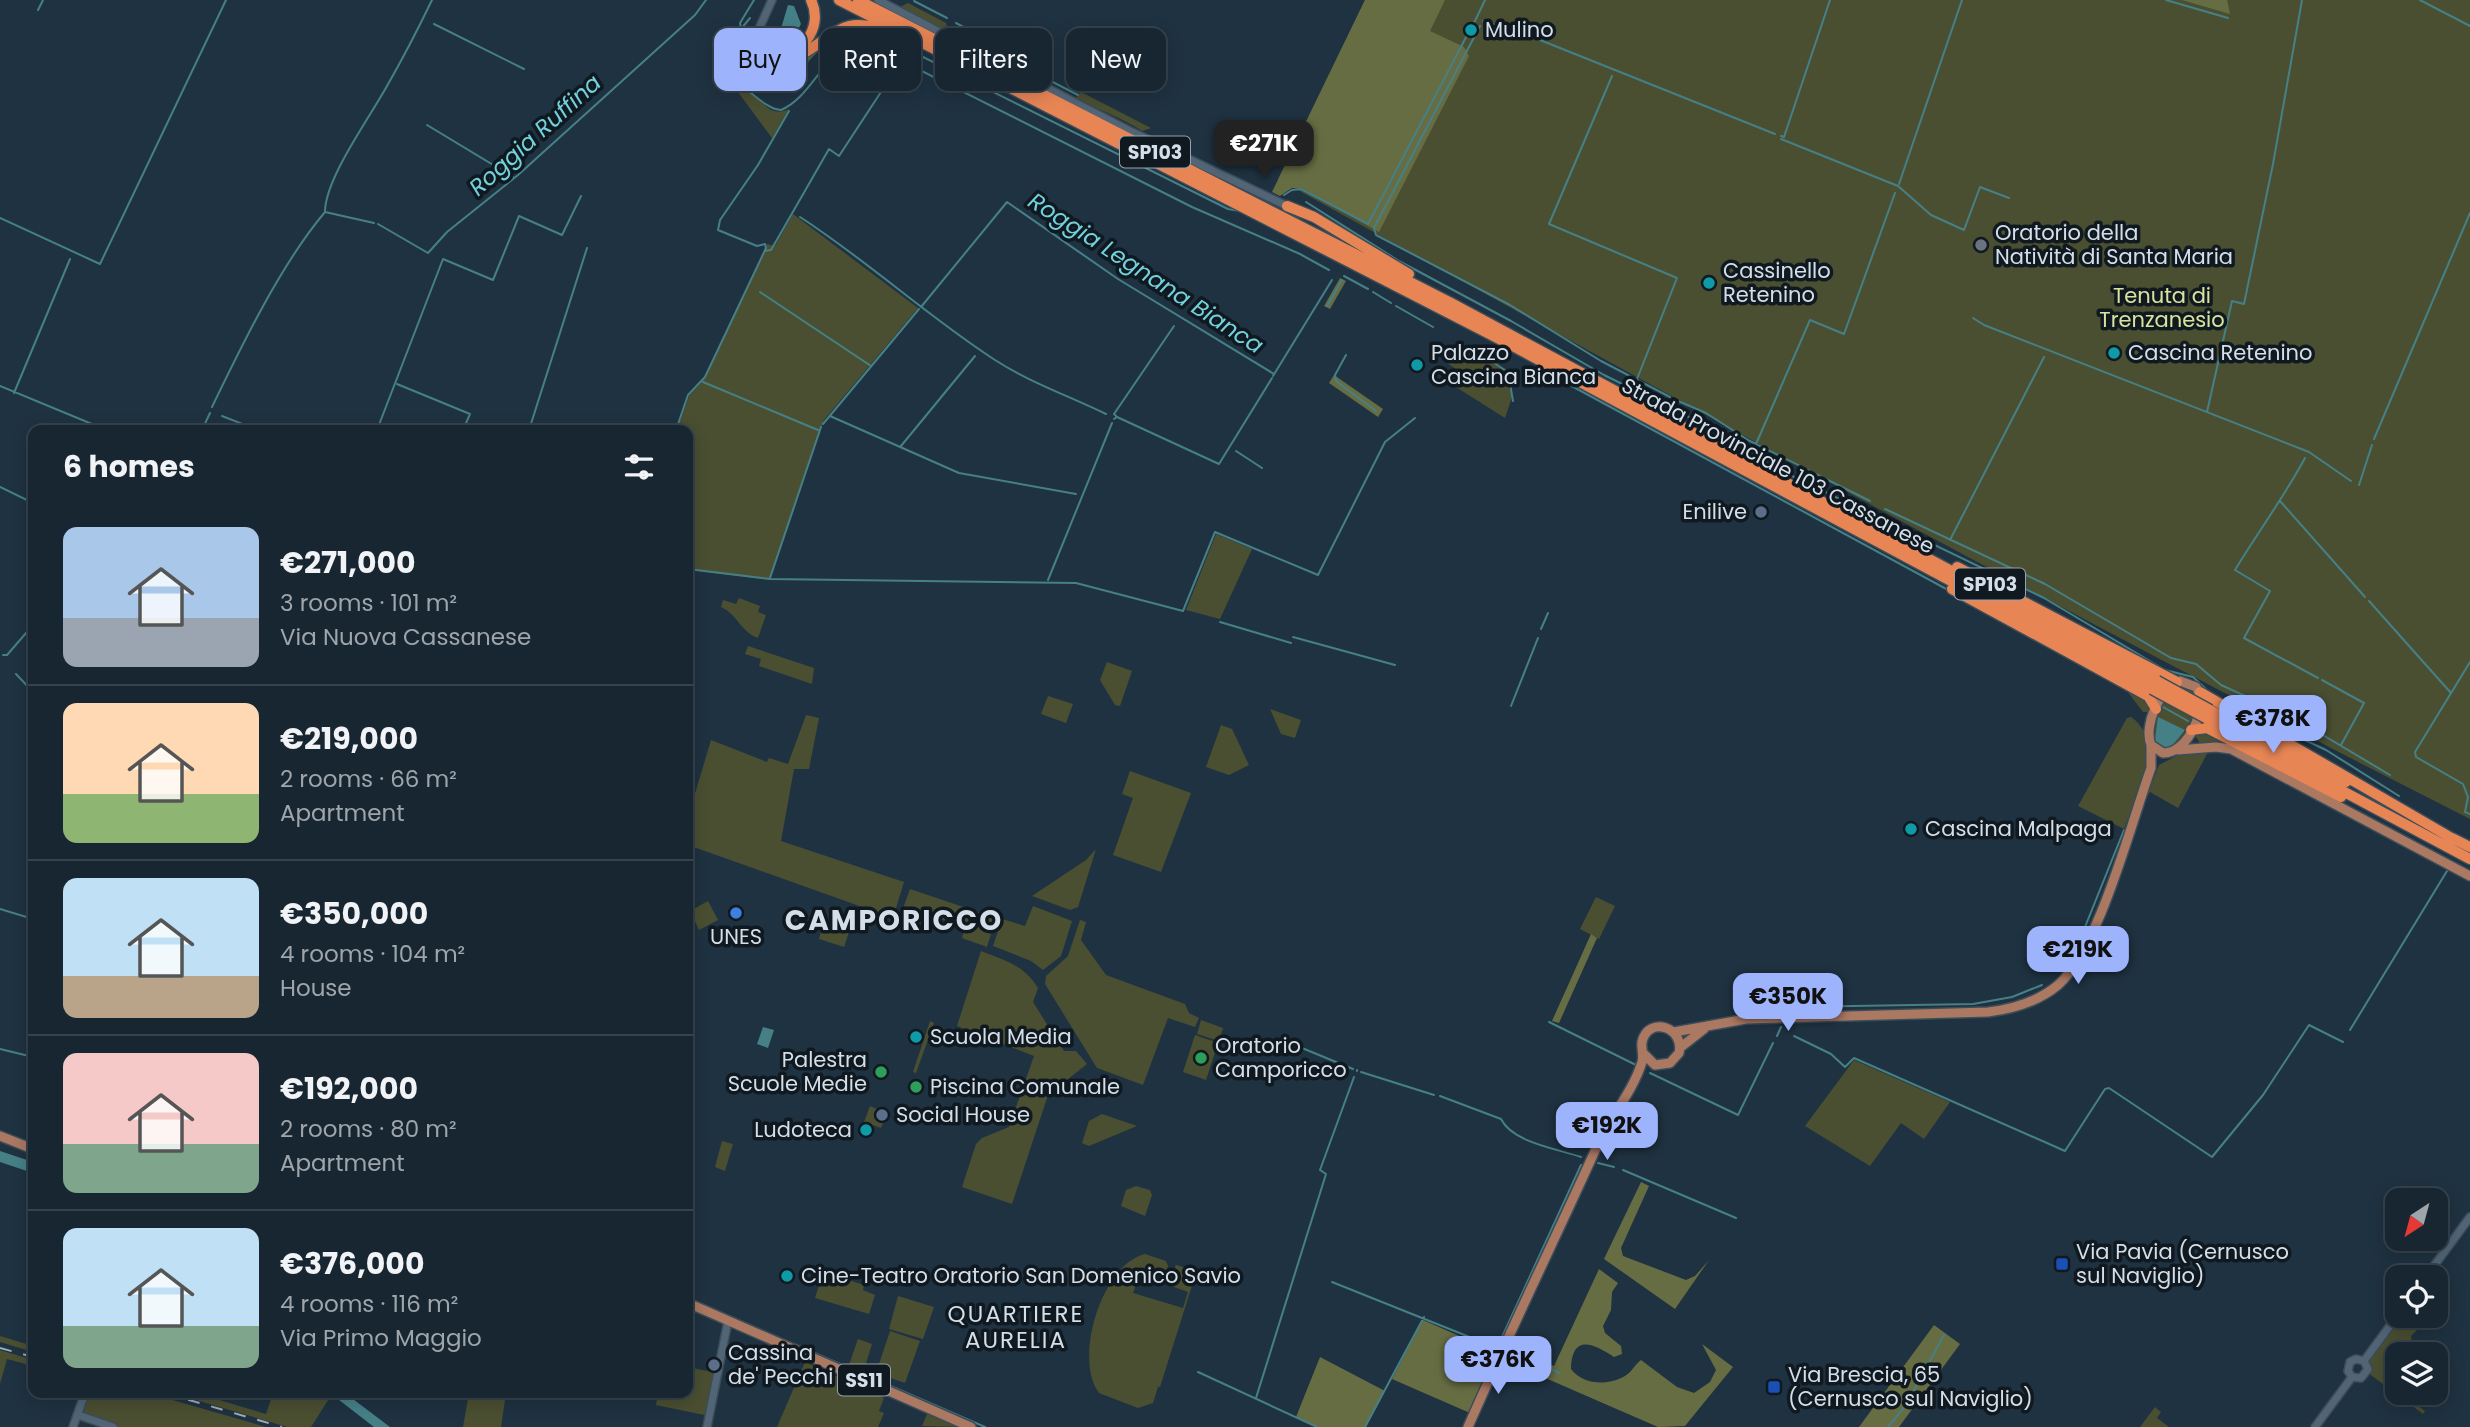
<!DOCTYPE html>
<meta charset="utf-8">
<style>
:root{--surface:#172631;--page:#24323d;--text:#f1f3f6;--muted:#9ea5ab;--line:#36434d;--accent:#9db4fd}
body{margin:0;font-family:Poppins,sans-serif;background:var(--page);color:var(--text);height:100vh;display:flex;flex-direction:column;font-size:26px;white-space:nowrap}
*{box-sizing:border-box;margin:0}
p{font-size:23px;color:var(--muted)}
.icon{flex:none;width:38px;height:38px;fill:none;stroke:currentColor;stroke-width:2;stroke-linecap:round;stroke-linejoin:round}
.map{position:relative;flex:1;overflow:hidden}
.side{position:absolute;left:28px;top:425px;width:665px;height:973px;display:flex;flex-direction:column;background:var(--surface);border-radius:14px;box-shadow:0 4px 18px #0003,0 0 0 2px var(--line)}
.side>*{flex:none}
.guide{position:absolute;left:714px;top:28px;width:665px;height:63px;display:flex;gap:14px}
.needle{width:46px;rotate:216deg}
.fabs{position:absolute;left:2385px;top:1188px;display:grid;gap:14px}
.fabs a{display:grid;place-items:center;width:63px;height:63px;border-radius:14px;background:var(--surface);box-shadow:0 4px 18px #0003,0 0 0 2px var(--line);font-size:35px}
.price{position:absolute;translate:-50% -60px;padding:0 16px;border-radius:14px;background:var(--accent);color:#111;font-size:23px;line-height:46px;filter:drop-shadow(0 2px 4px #0008)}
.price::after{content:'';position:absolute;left:50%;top:42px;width:21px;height:16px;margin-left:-10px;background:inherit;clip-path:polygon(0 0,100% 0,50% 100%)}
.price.current{background:#222;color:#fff}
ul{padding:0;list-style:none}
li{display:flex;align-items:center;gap:21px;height:175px;padding:0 35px}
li+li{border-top:2px solid var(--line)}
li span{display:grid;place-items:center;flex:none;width:196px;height:140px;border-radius:14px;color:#555}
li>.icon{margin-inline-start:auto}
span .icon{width:84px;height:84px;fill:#fffc;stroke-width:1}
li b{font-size:30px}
h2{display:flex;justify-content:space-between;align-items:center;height:84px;padding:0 35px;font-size:30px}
.pill{padding:0 24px;border-radius:14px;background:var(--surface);box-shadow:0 4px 18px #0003,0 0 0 2px var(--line);font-size:24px;line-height:63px}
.pill.current{background:var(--accent);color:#111}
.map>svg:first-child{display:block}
</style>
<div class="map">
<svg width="2470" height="1427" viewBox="0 0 2470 1427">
<rect width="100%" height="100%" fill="#1f3241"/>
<!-- green -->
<path fill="#4a4f31" d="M1365,0H2470V819C2068,616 1673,398 1278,179Z
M908,3L946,23L949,33L900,7Z
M952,26L977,39L993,55L957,33Z
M818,51L785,90L779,91L769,81L779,67Z
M732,84C738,85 749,89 754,94C765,105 771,117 789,109L772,138Z
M1081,92L1151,128L1142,131C1121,117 1098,110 1076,98Z
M793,214L918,308L824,420L770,580L688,570V430H677L689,396L706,377L767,244L775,246Z
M1460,343L1504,369L1512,397L1505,418L1448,382L1456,369L1447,363Z
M1216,534L1252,549L1220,619L1186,610Z
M739,598L760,606L758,612L766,615L758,638C741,632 737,614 721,607L723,600L736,604Z
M748,646L814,668L812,684L759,666L761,659L745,654Z
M1107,662L1132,671L1120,706L1115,705L1100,680Z
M2093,670L2151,699L2150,712H2143L2127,691Z
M2187,685L2196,693L2194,716L2176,746L2162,750L2154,743C2150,721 2163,702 2176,686Z
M1048,696L1073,704L1066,723L1041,714Z
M1270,709L1301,720L1295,738L1281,734Z
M806,715L819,718L809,769H794L781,841L904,882L893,918L688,845V817L711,740L767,762L769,758L788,764Z
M2131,717C2167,742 2135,798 2124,829L2078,806L2127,718Z
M1221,725L1232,729L1249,765L1229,775L1206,767Z
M2203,730L2238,747L2199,742L2195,735Z
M2186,751H2205L2207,754L2178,808L2150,792L2145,800L2159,765Z
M1130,771L1191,793L1161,872L1113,855L1133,798L1122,794Z
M1096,849L1078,907L1070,910L1032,896L1086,860Z
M910,889L996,918L987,947L962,938L965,927L935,917L931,928L903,919L901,914Z
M1596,897L1615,906L1599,939L1580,929Z
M708,901L718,920L699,930L690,911Z
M1033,906L1072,921L1061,956L1043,970L1031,961L993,946L1002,919L1025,926Z
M1080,920L1086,922L1081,940L1106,975L1185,1004L1189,1013L1199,1018L1195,1027L1168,1018L1143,1085L1097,1068L1045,984L1046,976L1068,956Z
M823,924L849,932L844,947L819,939Z
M981,951C1004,960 1024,965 1038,988L1033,1002L1064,1051H1076L1087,1064L1048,1095L1012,1204L962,1187L976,1144L982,1138L1009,1127L1034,1056L957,1026Z
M1201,1020L1223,1028L1219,1041L1197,1034Z
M930,1021L934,1023L916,1073L913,1072Z
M1195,1035L1218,1043L1206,1080L1183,1072Z
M1854,1060L1950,1102L1924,1139L1901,1123L1870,1166L1805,1126Z
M870,1106L879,1110L876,1118L884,1121L881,1128L864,1122Z
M1102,1114L1137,1126L1089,1146L1082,1143L1089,1121Z
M722,1141L733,1144L725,1171L715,1167Z
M1136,1186L1150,1190L1152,1195L1145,1216L1121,1206L1126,1190Z
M1145,1254L1166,1261L1168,1266L1163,1283L1139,1276L1133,1293L1183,1308L1188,1292L1168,1285L1176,1265L1193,1270L1195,1276L1160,1387L1155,1386L1158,1387L1153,1403L1138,1408L1099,1393C1073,1359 1102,1264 1145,1254Z
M823,1272L864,1285L863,1290L875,1295L869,1314L815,1298Z
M898,1296L934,1307L923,1339L889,1329Z
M2401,1316H2431L2411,1336L2412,1342L2403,1354H2398L2397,1361L2383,1380L2425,1411L2423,1414L2367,1372L2366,1364Z
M890,1331L920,1341L905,1383L876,1373Z
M0,1336L33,1346V1352L0,1342Z
M858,1339L872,1344L864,1370L849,1365Z
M0,1350L33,1360V1366L7,1359L0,1384Z
M805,1362L884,1398L879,1411L884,1413L878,1427H777Z
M688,1367L717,1373L709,1416L656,1405L658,1393H688Z
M87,1393H148L266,1427H117L79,1414Z
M172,1393H196L266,1414L273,1393L332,1394L311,1427H287Z
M469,1393H506L501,1427H463Z
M2155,1407L2161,1412L2157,1418L2169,1427H2140Z
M928,1412L963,1427L922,1426Z"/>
<!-- forest -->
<path fill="#676d43" d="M1365,0H1445L1430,31L1464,47L1469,56L1379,232L1302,188H1292L1280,196L1272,192Z
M2182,0H2227L2230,14Z
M1340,278L1346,281L1330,309L1324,306Z
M1334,375L1383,409L1378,417L1329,383Z
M1591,934L1597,938L1559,1023L1552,1021Z
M1641,1182L1649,1186L1621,1248L1623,1256L1686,1280L1695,1276L1709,1260L1675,1309L1604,1259Z
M1599,1269L1618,1283L1612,1292L1611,1310L1603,1326L1605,1333L1621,1346L1622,1354L1614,1357C1594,1344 1572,1333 1571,1369C1583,1385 1608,1386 1625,1376C1632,1372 1635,1364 1641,1360L1677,1387L1694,1393L1710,1382L1716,1370L1702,1344L1733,1367L1685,1426L1658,1427L1506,1361L1511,1349L1519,1348L1554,1366Z
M1423,1320L1498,1353L1470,1413L1392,1379Z
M1934,1325L1960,1344L1899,1427H1859Z
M1320,1357L1385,1391L1366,1427H1316L1296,1417Z"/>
<!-- water -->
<path fill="#468087" d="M788,5L794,6L801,24L793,38L788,40L779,35Z
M2158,717L2185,730L2171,747H2161L2155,740Z
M763,1027L774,1030L768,1048L757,1044Z
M0,1151L33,1162V1173L0,1162Z
M330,1393H345L390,1427H374Z"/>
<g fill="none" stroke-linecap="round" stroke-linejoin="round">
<!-- stream -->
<path stroke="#468087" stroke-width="2" d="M2166,0L2228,18
M2420,0L2470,26
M914,1L947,18
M38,10L43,0
M750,18L741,29L740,23L754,0
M1475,21L1485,0
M1483,21L1535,38L1775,134
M956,23L980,36L998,54L1078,95
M434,24L524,69
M1480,26L1374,228L1376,235L1510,305L1601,361L1670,397
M871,31L1228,209L1240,211
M1612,76L1549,224L1677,278L1637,379
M785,77L825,45
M734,81C750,90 767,110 781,110C818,94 825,37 874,47L1192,207L1300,254L1329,270
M427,125L513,177
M1781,136L1784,137L1830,0
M1781,139L1898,186L1931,215L1964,230L1980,187L2009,198
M1899,184L1962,0
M1284,195L1292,190L1301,189L1368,224L1474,22
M1306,202L1399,261L1511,321L1604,375L1697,421L1792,476L2044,598L2165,670L2193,677L2209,692
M325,211C326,177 370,117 387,86C403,58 418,29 432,0
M800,217C868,261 927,316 995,360C1029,382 1069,396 1106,414
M0,218L100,264L226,0
M378,224L428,253L447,232L518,175L695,15L706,0
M765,251L771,250L829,149L839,156L902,60
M1344,276L1368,289
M760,292L871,366
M1373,292L1391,303
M1327,306L1342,280
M1396,306L1433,327
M921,307L1007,202L1118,279L1274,374
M1973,318L1984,325L2309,452L2351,481
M1346,355L1335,375L1336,381L1376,411
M1485,357L1508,372L1513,401
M1544,371L1950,591
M1273,376L1332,280
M703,382L818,430
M397,384L470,414L463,430
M0,386L104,429
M14,393L70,259
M1678,401L1706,413L1748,440L1870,501
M212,407C242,345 281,264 325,212L374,223
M2207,412L2232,301L2244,304L2273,164L2302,0
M222,416L258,430
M830,416L959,473L1076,494
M1116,416L1114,414L1174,326
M1114,419L1117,417L1219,464L1272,378
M823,424L919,309
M202,430L210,413
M377,430L443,259L493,280L519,216L562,235L581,196
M529,430L587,248
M676,430L688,395L705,377L766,248L765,244L757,246L718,230L720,220L758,165L789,111
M2374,439L2470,213
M1756,444L1810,320L1844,334L1895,193
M901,446L975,356
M1236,451L1262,468
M2305,458C2284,497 2258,532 2235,570L2270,591L2244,638L2318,678
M2359,485L2372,445
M0,487L33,503
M2280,501L2365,597
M1885,509L2045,584L2171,658L2196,664L2221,685L2294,718
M1950,540L2044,357
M688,569L770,579L1076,583L1183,611L1215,532L1318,575L1385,442L1415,418
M770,578L821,427
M1048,580L1112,423
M2369,601L2451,693
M1220,622L1291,643
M1541,629L1548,613
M1293,637L1395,665
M3,655H7L33,625
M2470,662L2415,752L2416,757L2463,784L2468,797L2465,812L2470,814
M16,674L33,692
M2322,680L2364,703L2341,745
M1511,706L1538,638
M2163,707L2188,721
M2235,707L2326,750L2399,796
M2301,722L2390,775
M0,909L33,919
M2085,927L2124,830
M1736,1008L1973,1004L2012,997L2042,985
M1549,1022L1636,1065
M2350,1030L2447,871
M1777,1036L1781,1027
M1794,1036L1831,1054L1845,1067L1854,1058L2065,1151L2105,1089L2109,1088L2212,1157L2263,1095L2309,1025L2343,1042
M1285,1041L1353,1069
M0,1049L33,1057
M1357,1071V1070
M1361,1072L1434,1095
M1650,1073L1738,1115L1773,1043
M1440,1096L1501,1119C1513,1143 1558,1149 1581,1157
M1598,1163L1614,1167
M1623,1170L1736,1218
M1332,1282L1497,1348L1581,1165
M794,1344L985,1427
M1509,1352L1523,1354L1559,1373
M1198,1372L1317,1427
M1256,1398L1326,1174L1320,1170L1354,1077
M1365,1427L1424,1317
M1888,1427L1906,1405L1944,1335"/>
<!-- minor casing -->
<g stroke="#3c4d59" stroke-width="10">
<path id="minor" d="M878,0L1130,131L1287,206
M733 61a19 19 0 1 1 38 0a19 19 0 1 1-38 0Z
M748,42L758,31L772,0
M2425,1278L2470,1217
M2364,1361L2398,1315
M2352,1377L2348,1371L2350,1362L2356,1359L2364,1361
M2352,1377L2361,1378L2368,1369L2364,1361
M78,1415L113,1427
M73,1427L85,1393
M707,1427L728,1321
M2315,1427L2352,1377"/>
</g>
<!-- major casing -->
<g stroke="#3c4d59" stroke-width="12">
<path id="major" d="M2180,681L2196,687C2209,707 2188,754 2163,753L2151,745C2143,726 2160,687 2180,681Z
M2178,750L2216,747L2231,749L2470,876
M1674,1032L1746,1019L1988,1012C2013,1009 2039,1001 2058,985C2099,949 2131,823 2151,768V745
M1681,1047L1704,1029
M0,1136L33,1149
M688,1303L971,1427
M1468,1427C1510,1331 1556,1237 1599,1142C1612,1115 1633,1091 1642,1062C1644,1055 1641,1049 1642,1042C1648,1015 1685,1027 1679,1053L1670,1063L1655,1065L1644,1054"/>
</g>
<!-- highway casing -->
<g stroke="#3c4d59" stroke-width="13">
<path id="highway" d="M839,0L1511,345L2152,689
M858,0L1453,304L2157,681
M768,51C799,61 825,29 811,0
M770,67C782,59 795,59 806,52C839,31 845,16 888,31
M1287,206L1314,217L1409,274
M1957,567L2177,682
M1952,589L2148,696L2156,709
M2200,692L2455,840
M2210,710L2346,782
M2206,718L2470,859
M2191,730L2207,728L2341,797
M2452,838L2470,847"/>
</g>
<!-- minor -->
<use href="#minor" stroke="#516576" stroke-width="7"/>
<!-- major -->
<use href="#major" stroke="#ab7862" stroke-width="9"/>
<!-- highway -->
<use href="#highway" stroke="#e78555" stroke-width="10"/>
<!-- rail -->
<path stroke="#9eabb7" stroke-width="2" stroke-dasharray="12 12" stroke-linecap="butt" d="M0,1348L33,1357
M165,1393L282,1427"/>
<!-- highway-bridge casing -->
<g stroke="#3c4d59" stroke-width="13" stroke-linecap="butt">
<path id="highway-bridge" d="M2157,681L2210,710
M2152,689L2206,718"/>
</g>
<!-- highway-bridge -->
<use href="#highway-bridge" stroke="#e78555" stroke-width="10"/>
</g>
<!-- markers -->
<g fill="#0f9aa8" stroke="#101920" stroke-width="2.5">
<circle cx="1471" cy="30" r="7"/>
<circle cx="1709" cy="283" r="7"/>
<circle cx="2114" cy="353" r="7"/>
<circle cx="1417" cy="365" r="7"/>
<circle cx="1911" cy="829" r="7"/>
<circle cx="916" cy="1037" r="7"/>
<circle cx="866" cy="1130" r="7"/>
<circle cx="787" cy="1276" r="7"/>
</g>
<circle fill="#6b7280" stroke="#101920" stroke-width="2.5" cx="1981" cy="245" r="7"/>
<g fill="#5c6f8a" stroke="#101920" stroke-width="2.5">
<circle cx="1761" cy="512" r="7"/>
<circle cx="882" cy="1115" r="7"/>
<circle cx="714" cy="1365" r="7"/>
</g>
<circle fill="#3f7fe0" stroke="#101920" stroke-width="2.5" cx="736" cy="913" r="7"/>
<g fill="#2e9e5b" stroke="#101920" stroke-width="2.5">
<circle cx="1201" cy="1058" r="7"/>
<circle cx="881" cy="1072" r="7"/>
<circle cx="916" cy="1087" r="7"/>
</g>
<g fill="#1a4fb4" stroke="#101920" stroke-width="2.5">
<rect x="2055" y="1257" width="14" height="14" rx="3.5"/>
<rect x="1767" y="1380" width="14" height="14" rx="3.5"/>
</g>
<g text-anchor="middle" stroke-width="7" stroke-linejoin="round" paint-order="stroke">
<!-- shield labels -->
<g fill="#101920" stroke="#98a3ac" stroke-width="2">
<rect x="1120" y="136.5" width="70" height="31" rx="5"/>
<rect x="1955" y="568.5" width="70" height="31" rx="5"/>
<rect x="838" y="1364.5" width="52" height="31" rx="5"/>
</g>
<g font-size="19" font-weight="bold" fill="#d3dee8">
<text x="1155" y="159">SP103</text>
<text x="1990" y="591">SP103</text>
<text x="864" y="1387">SS11</text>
</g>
<!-- poi labels -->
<g font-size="21" fill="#d3dee8" stroke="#101920" text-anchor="start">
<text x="1485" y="37">Mulino</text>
<text x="1995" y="240">Oratorio della<tspan x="1995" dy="24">Natività di Santa Maria</tspan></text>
<text x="1723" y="278">Cassinello<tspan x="1723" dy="24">Retenino</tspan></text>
<text x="1431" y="360">Palazzo<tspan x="1431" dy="24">Cascina Bianca</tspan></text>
<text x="2128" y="360">Cascina Retenino</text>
<text x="1747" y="519" text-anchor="end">Enilive</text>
<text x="1925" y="836">Cascina Malpaga</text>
<text x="736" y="944" text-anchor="middle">UNES</text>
<text x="930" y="1044">Scuola Media</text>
<text x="1215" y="1053">Oratorio<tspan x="1215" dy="24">Camporicco</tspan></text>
<text x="867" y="1067" text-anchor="end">Palestra<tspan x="867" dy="24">Scuole Medie</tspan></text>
<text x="930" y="1094">Piscina Comunale</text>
<text x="896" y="1122">Social House</text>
<text x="852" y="1137" text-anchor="end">Ludoteca</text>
<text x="2076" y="1259">Via Pavia (Cernusco<tspan x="2076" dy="24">sul Naviglio)</tspan></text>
<text x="801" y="1283">Cine-Teatro Oratorio San Domenico Savio</text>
<text x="728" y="1360">Cassina<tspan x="728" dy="24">de' Pecchi</tspan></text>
<text x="1788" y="1382">Via Brescia, 65<tspan x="1788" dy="24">(Cernusco sul Naviglio)</tspan></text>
</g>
<!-- park labels -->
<g font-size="21" fill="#d8e39d" stroke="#101920">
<text x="2162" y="303">Tenuta di<tspan x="2162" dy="24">Trenzanesio</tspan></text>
</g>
<!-- street labels -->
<g font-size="21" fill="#d3dee8" stroke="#101920">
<text transform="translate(1778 466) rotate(28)" y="7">Strada Provinciale 103 Cassanese</text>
</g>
<!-- water labels -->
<g font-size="23" font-style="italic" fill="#72d1dd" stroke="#101920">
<text transform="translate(535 135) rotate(-42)" y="8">Roggia Ruffina</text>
<text transform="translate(1146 273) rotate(33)" y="8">Roggia Legnana Bianca</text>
</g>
<!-- neighbourhood labels -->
<g font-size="23" letter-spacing="2" fill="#d3dee8" stroke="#101920">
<text x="1016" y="1322">QUARTIERE<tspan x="1016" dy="26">AURELIA</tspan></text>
</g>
<!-- district labels -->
<g font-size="28" font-weight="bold" letter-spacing="2" fill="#d3dee8" stroke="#101920">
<text x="894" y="930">CAMPORICCO</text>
</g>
</g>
</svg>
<div class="fabs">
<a><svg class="needle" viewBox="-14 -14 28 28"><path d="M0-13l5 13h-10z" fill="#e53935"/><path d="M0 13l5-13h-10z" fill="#9ea5ab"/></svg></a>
<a><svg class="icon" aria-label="locate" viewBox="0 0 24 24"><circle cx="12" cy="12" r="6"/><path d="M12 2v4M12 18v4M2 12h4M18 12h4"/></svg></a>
<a><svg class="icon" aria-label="layers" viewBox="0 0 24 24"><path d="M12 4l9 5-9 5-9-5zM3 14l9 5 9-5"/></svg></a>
</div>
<b class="price current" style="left:1264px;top:180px">€271K</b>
<b class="price" style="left:2273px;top:755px">€378K</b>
<b class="price" style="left:2078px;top:986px">€219K</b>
<b class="price" style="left:1788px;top:1033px">€350K</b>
<b class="price" style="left:1607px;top:1162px">€192K</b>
<b class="price" style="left:1498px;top:1396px">€376K</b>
<div class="guide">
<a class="pill current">Buy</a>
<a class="pill">Rent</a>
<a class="pill">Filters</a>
<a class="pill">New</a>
</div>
<section class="side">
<h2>6 homes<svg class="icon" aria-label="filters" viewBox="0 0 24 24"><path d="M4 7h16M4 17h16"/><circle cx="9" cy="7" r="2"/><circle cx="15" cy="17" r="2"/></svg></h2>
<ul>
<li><span style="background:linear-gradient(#a9c7e8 65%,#9aa5b1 0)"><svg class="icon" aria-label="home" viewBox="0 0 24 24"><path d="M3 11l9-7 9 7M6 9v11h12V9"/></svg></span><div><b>€271,000</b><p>3 rooms · 101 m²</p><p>Via Nuova Cassanese</p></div></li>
<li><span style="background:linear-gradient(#ffd9b3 65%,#8fb573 0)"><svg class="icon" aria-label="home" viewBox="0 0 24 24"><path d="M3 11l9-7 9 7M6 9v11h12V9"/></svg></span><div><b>€219,000</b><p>2 rooms · 66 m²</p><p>Apartment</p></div></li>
<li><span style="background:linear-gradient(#bfe0f5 70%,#b9a48a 0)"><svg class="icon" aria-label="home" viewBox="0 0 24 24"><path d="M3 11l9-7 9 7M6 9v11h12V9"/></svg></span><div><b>€350,000</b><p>4 rooms · 104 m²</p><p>House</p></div></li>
<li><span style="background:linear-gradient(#f6c9c9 65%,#7fa58c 0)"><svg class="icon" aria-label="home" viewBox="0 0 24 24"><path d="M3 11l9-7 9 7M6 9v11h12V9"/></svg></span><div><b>€192,000</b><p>2 rooms · 80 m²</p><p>Apartment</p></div></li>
<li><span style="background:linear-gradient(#bfe0f5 70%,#7fa58c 0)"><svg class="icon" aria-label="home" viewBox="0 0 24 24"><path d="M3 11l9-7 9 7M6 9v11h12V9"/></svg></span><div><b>€376,000</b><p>4 rooms · 116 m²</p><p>Via Primo Maggio</p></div></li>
</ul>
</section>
</div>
